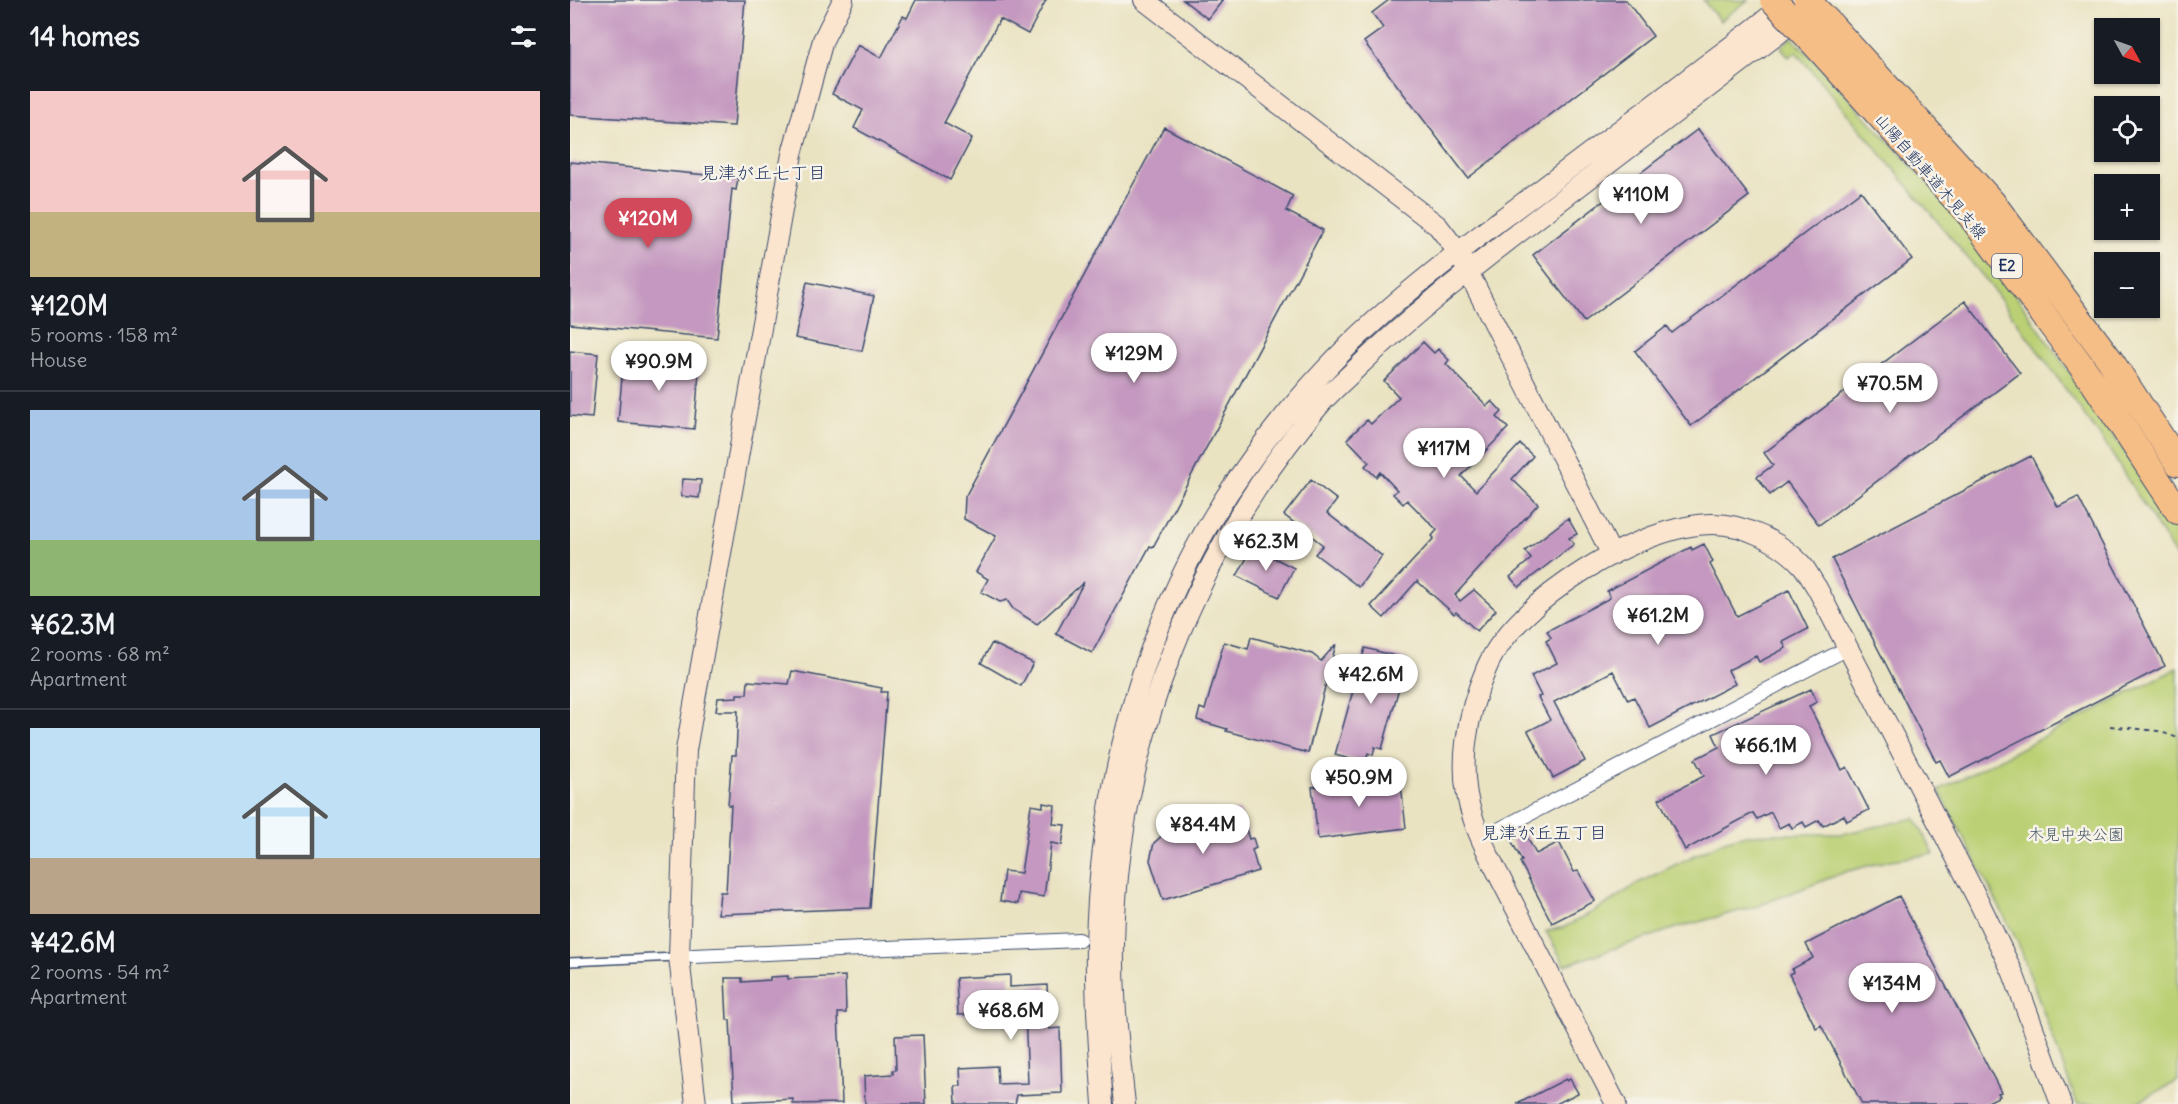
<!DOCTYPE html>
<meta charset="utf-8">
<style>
:root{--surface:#171b24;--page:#242831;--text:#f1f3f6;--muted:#9ea1a6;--line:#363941;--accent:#d1495b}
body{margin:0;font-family:Delius,"Klee One",sans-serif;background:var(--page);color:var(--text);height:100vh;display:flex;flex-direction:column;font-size:22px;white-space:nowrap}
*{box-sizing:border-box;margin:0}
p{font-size:20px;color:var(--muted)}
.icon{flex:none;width:33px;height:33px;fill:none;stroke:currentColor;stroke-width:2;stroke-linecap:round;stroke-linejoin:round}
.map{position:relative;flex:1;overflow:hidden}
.panel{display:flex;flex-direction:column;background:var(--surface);width:570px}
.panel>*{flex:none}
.needle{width:39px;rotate:130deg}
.buttons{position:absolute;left:1524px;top:18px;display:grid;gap:12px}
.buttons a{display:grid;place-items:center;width:66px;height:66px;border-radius:0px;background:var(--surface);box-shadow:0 2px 4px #0004;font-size:30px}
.price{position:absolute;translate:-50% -51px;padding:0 14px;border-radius:21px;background:#fff;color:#222;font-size:20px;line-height:39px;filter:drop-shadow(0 2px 3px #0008)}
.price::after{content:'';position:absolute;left:50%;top:36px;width:18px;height:14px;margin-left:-9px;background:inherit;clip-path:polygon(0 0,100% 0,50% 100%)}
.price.on{background:var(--accent);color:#fff}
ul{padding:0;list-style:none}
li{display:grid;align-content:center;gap:12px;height:318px;padding:0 30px}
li+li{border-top:2px solid var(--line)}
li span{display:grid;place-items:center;height:186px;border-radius:0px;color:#555}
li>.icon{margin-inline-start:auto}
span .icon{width:108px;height:108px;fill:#fffc;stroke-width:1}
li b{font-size:26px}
h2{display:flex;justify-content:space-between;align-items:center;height:72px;padding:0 30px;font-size:26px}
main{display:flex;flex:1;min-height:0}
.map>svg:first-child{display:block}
</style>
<main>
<section class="panel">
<h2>14 homes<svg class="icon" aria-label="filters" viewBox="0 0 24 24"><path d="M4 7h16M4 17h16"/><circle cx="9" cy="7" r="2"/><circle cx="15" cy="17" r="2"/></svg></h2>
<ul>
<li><span style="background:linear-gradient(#f6c9c9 65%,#c2b280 0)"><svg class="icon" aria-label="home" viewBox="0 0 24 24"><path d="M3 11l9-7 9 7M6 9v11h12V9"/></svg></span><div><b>¥120M</b><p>5 rooms · 158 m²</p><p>House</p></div></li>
<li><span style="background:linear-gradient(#a9c7e8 70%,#8fb573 0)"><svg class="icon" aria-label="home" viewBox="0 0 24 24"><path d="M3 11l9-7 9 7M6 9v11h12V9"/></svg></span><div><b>¥62.3M</b><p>2 rooms · 68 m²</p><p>Apartment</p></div></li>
<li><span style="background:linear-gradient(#bfe0f5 70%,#b9a48a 0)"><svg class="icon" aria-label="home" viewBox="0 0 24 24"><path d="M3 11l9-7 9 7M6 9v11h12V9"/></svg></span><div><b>¥42.6M</b><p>2 rooms · 54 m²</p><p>Apartment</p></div></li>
</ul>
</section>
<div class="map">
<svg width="1608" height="1104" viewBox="0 0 1608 1104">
<rect width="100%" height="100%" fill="#f7f3e8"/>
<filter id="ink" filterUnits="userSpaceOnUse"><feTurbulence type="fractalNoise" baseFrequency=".0167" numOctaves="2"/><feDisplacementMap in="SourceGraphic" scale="12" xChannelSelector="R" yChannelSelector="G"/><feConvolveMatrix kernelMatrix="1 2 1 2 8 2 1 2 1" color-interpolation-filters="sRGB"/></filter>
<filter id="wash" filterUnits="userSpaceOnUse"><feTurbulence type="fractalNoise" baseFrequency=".008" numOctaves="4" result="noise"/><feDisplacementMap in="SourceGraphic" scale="24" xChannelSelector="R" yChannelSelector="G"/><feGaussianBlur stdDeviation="1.35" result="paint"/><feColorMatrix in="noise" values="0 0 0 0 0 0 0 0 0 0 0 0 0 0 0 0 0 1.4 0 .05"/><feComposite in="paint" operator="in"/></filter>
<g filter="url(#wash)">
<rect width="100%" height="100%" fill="#eae3c2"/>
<!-- green -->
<path fill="#bbd074" stroke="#6b8069" stroke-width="1.5" d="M1133,0H1178L1150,21Z
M1222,37L1386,214L1426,267L1598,514L1608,531V560L1537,446L1417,281L1226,52L1219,57L1211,47Z
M1608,668V1081L1564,1104H1507L1449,945L1369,790Z
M1345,818L1364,854L1320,860L1275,872L1188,906L1106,928L995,965L976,931L995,927L1035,905L1070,882L1154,841L1176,835L1203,834H1272Z"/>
<g id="blocks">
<!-- building -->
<path fill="#c498c0" d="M0,0H175L164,126L0,115Z
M346,0H476L458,34L430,19L374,123L402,138L380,180L284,128L293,110L262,94L288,45L311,58L333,16L337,18Z
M613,0H653L638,19Z
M819,0H1056L1083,36L898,178L794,42L813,28L802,13Z
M594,127L723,196L716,211L753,230L583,547L580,546L522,653L486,634L514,582L467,624L443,609L437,600L430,602L411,592L418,579L406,572L426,536L394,519L395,497Z
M1128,129L1179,196L1014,322L963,255Z
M0,162L168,178L166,190L162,189L147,338L0,324Z
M1291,191L1342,259L1121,426L1065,351L1097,326L1102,333Z
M237,282L304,296L292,351L225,338Z
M1395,301L1450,373L1249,525L1217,482L1200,495L1187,477L1203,465L1194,453Z
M853,342L864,353L868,349L879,360L876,364L917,406L922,401L932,412L927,417L938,428L891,476L906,491L950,444L963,456L942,479L968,504L885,595L890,601L904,590L926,610L907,631L886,612L884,614L847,581L814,618L801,606L864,538L862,536L867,530L837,500L833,504L823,494L827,490L810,472L806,477L795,466L799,462L777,439L797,420L801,424L829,397L814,381Z
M0,351L28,354L22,418L0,416Z
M54,355L130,362L124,429L48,422Z
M1461,456L1488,507L1508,497L1595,666L1379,777L1370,760L1366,762L1262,559Z
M113,479L131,480L129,498L111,496Z
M741,480L767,500L757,513L812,556L789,587L745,554L753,545L714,515Z
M998,518L1007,534L999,538L1004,544L949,587L940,577L961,559L955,551Z
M1134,544L1143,562L1140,564L1167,616L1219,590L1238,629L1213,642L1216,648L1189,662L1186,656L1158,670L1165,684L1080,728L1064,697L1058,700L1043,671L984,702L1015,761L983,778L958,731L980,720L968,697L971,696L961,676L987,663L976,641L981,638L977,631L1040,598L1037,591L1121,547L1122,550Z
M683,547L724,568L709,597L667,576Z
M681,637L742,654L751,661L766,644L738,753L656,731L657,729L627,720L630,708L635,710L654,642L678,649Z
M422,643L463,663L451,686L411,663Z
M795,648L837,659L812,749L805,747L803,755L798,753L795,763L765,755Z
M222,671L312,688L311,692H317L300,908L148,914L150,892H156L161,805H158L162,755H166L168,711H146L148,698L167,697V694H177L178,681L219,684Z
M1241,689L1247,702L1239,706L1272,770L1277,767L1299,810L1277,821L1274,815L1253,826L1249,820L1236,827L1233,822L1222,828L1219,823L1209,828L1201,812L1187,819L1183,813L1115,850L1089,799L1134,776L1125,759L1149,747L1143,734Z
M830,776L836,828L748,839L742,787Z
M473,803L485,805L483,824L495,825L492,845L481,843L474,897L449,893L448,904L430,901L434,871L451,873L461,805L473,807Z
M670,810L679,839L683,838L686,848L682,850L688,871L593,900L580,860L584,843L596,832L617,826L616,820L634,815L636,820Z
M955,833L966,854L989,842L1004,872L1008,871L1025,901L982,923L950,862L952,861L941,840Z
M1329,896L1431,1092L1428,1093L1430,1096L1414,1104H1292L1251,1025L1246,1028L1219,974L1223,972L1222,969L1243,958L1236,944Z
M440,975V987L477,985L479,1029L490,1028L492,1093L447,1095L445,1104H386L385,1086H391L390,1068L427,1066L428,1084L458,1083L455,1012L388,1015L386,978Z
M218,976V979L275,976L276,1013H268L272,1103L223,1104V1099L164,1102L160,1020H157L155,978H172V982L200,980V977Z
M353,1035L356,1104H295L294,1076L323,1074V1070H326L325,1036Z
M996,1079L997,1081L1000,1079L1008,1093L986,1104H947Z"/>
</g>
</g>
<g filter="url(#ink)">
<use href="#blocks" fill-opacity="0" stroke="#3a4a6d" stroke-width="1.5"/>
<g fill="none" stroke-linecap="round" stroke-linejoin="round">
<!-- lane casing -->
<g stroke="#3a4a6d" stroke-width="10">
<path id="lane" d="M0,962L106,957"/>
</g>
<!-- street casing -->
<g stroke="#3a4a6d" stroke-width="16">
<path id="street" d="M911,839L1278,648
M123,956L509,940"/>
</g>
<!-- secondary casing -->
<g stroke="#3a4a6d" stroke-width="22">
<path id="secondary" d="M574,0L868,226L888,252L1042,555
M126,1104L109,957L116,750L222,154L253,40L273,0
M533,1104C529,1051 525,997 526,944C529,813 560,678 619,561C662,475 735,383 806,320C853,278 903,240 953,203C1007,162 1061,122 1115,81C1150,54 1186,29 1219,0
M555,1104C549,1051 543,997 544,943C548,744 623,552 753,401C765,388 779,376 791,364C843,314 900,270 957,226C1041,162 1124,98 1208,34L1233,12
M1046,1104L919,856C913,843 907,831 903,818C886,770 897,713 917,667C946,600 1071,524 1143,524C1174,524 1211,542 1232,565C1238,572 1242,581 1247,588L1408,900L1443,973L1491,1104"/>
</g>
<!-- highway casing -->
<g stroke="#3a4a6d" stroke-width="28">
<path id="highway" d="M1260,24L1422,202L1540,360L1608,463
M1241,40L1400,215L1524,383L1608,511"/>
</g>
<!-- path -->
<path stroke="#3a4a6d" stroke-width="2" stroke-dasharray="4.5 4.5" stroke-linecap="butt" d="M1540,726L1588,731L1608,738"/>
<!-- lane -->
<use href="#lane" stroke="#fff" stroke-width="7"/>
<!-- street -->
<use href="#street" stroke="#fff" stroke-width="14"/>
<!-- secondary -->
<use href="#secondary" stroke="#fbe5cf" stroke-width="20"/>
<!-- highway -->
<use href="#highway" stroke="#f6be87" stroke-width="26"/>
<!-- highway-bridge casing -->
<g stroke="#3a4a6d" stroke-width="28" stroke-linecap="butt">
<path id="highway-bridge" d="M1203,0L1241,40
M1237,0L1260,24"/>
</g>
<!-- highway-bridge -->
<use href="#highway-bridge" stroke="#f6be87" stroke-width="26"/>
</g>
</g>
<g text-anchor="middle" stroke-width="5" stroke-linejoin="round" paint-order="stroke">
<!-- shield labels -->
<rect fill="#f7f3e8" stroke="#5d6a87" stroke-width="1.5" x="1422" y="254" width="30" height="24" rx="4.5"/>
<g font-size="15" font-weight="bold" fill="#1b2f5e">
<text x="1437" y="271">E2</text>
</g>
<!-- street labels -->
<g font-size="16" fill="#1b2f5e" stroke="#f7f3e8">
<text transform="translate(1361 176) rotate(49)" y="6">山陽自動車道木見支線</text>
</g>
<!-- park labels -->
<g font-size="16" fill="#435764" stroke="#f7f3e8">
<text x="1506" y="840">木見中央公園</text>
</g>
<!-- neighbourhood labels -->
<g font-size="18" fill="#1b2f5e" stroke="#f7f3e8">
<text x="193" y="179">見津が丘七丁目</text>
<text x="974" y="839">見津が丘五丁目</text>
</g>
</g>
</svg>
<div class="buttons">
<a><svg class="needle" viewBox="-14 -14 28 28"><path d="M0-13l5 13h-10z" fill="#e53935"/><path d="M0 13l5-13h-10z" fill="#9ea1a6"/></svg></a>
<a><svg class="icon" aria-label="locate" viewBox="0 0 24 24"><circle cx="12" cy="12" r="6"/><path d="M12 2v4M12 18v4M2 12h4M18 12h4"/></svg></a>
<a>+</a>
<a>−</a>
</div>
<b class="price" style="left:1071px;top:225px">¥110M</b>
<b class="price on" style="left:78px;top:249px">¥120M</b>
<b class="price" style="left:564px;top:384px">¥129M</b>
<b class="price" style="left:89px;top:392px">¥90.9M</b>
<b class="price" style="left:1320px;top:414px">¥70.5M</b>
<b class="price" style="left:874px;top:479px">¥117M</b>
<b class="price" style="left:696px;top:572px">¥62.3M</b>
<b class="price" style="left:1088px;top:646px">¥61.2M</b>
<b class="price" style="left:801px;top:705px">¥42.6M</b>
<b class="price" style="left:1196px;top:776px">¥66.1M</b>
<b class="price" style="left:789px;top:808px">¥50.9M</b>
<b class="price" style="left:633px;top:855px">¥84.4M</b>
<b class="price" style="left:1322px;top:1014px">¥134M</b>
<b class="price" style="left:441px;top:1041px">¥68.6M</b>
</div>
</main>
